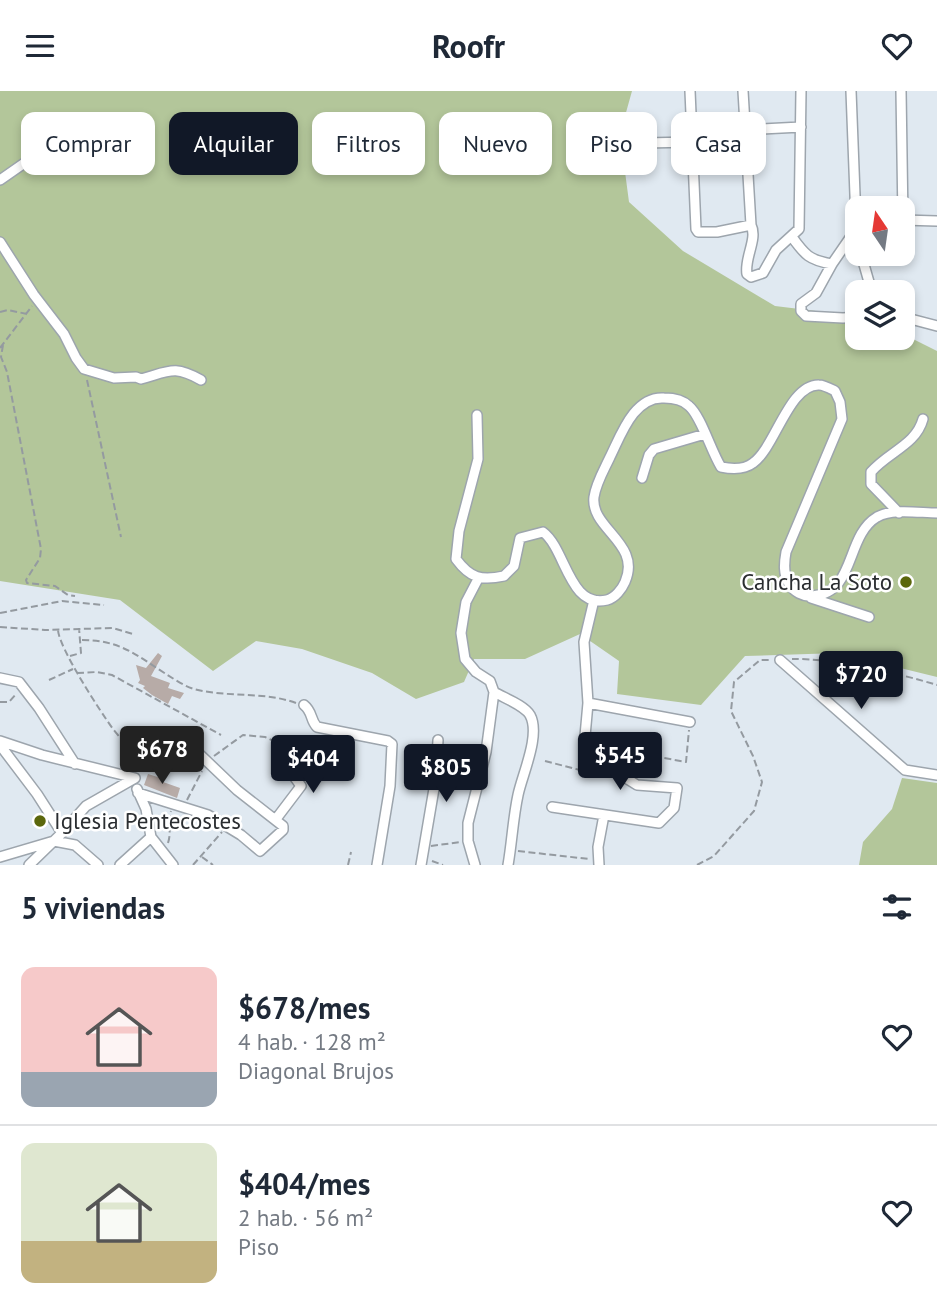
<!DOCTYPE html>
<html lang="es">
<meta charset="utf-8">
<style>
:root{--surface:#fff;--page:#f2f2f3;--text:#1f2937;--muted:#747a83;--line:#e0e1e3;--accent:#111827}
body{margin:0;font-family:"PT Sans",sans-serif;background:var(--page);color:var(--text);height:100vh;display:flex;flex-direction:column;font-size:26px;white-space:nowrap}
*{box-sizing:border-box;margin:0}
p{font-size:23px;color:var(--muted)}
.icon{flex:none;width:38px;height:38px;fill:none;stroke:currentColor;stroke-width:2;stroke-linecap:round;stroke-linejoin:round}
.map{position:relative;height:774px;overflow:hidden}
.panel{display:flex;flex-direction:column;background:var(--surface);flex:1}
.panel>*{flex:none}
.hud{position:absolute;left:21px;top:21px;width:896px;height:63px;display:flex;gap:14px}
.needle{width:46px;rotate:347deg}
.buttons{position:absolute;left:845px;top:105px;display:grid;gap:14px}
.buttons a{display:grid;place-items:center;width:70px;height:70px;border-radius:14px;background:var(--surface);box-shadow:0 4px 10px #0003;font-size:35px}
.price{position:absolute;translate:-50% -60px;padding:0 16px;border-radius:7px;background:var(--accent);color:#fff;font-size:23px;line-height:46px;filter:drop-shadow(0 2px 4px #0008)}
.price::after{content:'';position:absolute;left:50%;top:42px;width:21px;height:16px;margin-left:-10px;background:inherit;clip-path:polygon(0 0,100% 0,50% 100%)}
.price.selected{background:#222;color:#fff}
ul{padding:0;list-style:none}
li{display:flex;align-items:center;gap:21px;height:175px;padding:0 21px}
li+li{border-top:2px solid var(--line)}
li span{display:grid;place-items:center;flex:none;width:196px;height:140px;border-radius:14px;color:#555}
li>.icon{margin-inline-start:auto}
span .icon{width:84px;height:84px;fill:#fffc;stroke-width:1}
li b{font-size:30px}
h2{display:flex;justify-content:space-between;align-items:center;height:84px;padding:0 21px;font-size:30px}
.pill{padding:0 24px;border-radius:14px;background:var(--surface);box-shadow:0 4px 10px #0003;font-size:24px;line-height:63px}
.pill.selected{background:var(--accent);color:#fff}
header{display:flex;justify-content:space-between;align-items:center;height:91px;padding:0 21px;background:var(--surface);font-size:32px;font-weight:800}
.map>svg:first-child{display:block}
</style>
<header><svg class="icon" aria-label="menu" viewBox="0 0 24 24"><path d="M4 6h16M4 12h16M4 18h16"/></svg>Roofr<svg class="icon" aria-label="heart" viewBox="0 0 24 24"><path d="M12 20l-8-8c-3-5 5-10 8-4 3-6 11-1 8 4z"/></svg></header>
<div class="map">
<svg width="937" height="774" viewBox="0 0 937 774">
<rect width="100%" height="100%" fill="#e0e9f1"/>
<!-- green -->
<path fill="#b3c69a" d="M0,0H632L620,43L629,111L683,160L775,215L857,225L858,247H903V243L937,260V586L839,562L745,565L701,614L617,603L619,570L580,543L525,568H474L464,591L416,608L372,582L302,558L256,550L213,580L120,509L0,490Z
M902,687L937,692V774H859L863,751L892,718Z"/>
<!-- building -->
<path fill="#b7aba7" d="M158,562L162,565L151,585L170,592L168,597L184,602L180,608L172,605L168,613L152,604L143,597L145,595L138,592L140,589L136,574L146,577Z
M148,683L164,688L163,691L180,697L177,707L144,694Z"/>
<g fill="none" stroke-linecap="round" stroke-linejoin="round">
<!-- minor casing -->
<g stroke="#9da5ad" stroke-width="12">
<path id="minor" d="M690,0L696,138L698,141H717L751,134C758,148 744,167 747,183L751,186L763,182L776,159L799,138L801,0
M743,0L751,134
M851,0L856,130
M901,0L903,129
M745,39L801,36
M645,52L692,51
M0,89L66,43
M903,129L937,130
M852,144L858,153
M792,146C805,164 809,169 832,173L852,144L858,130
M0,151L34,204L64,243L76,267L84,278L114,287L136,286L141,288C170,280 174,274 201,289
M861,163L871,198
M832,173L816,202L801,213V220L806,225L843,227L858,226
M903,226L937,235
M477,324L478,368L459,440L456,468C470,487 481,490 504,485L514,475L520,447L543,441C566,458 569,518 607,509C615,507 622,498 625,491C642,452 590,438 594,406C596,392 604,379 610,366C621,344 634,305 664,307C673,307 682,308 689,315C701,325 711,360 721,376C731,378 744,379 753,372C775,357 789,293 819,294C824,294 831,298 835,300L840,311L842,328L786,461C784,472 783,483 789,493C794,501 803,506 812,505C856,503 845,445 877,426C893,417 920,422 937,422
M642,387L649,364L654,358L705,343
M899,422L871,393V381C888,361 916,354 923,328
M811,507L869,526
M780,569L905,679L937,684
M0,587L19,591L39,617L75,673
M494,601C504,607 524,614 530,624C541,644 522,684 518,704C513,727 512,751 508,774
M588,612L690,631
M304,614C313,621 310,629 317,636L388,650L392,653L390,695L377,774
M0,650L42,664L135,687
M0,654L37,703L62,742L29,774
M137,698L146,718L151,746L173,774
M138,702L208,724L241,744L260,760L283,739V735L237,699L191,655L167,644L148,662
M552,716L659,732L674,717L677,697L637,694L600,671L584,656L588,612L584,551L594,509
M276,728L301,695L288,677
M62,742L86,715L135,687
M0,766L54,750L75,754L98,774
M120,774L151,746
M421,774L436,686L438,649
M475,774L468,750V732L486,661L494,601L490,590L476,581L465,568L461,542L466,511L478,488
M599,774L598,756L604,724"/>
</g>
<!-- path -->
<path stroke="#949aa0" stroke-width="2" stroke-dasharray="7 3.5" stroke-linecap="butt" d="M0,221L8,219L27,223
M3,254L1,266L7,281L41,458L40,467L26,489L27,492L55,495L68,504L75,505
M0,257L32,215
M87,289L121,446
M0,522L62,510L104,514
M0,536L45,539L113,537L133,543
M58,539C59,557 100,620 113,638C124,652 134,660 135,680
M82,549C119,549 135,563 166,583C174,588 184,595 194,598C228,607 263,600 296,612
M70,565L81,562L79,537
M792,568C832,567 898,582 937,594
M77,582L97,581L112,584L221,644
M49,589L73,578
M0,611H9L17,602
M606,663L609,657L686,671L689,639
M214,665L243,644L265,646L282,654L286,669
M545,670L580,679L592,675
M187,709L202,680
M168,752C172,740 167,730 171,720
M431,755L461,751
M518,760L589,768
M202,766L213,774
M432,770L443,774
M193,774L222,741
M348,774L351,761
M697,774L714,765L754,720L762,691L753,665L731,620L734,591L760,569H772"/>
<!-- minor -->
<use href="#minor" stroke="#fff" stroke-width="9"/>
</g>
<!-- markers -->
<g fill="#5b670c" stroke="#fff" stroke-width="2.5">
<circle cx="906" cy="491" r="7"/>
<circle cx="40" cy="730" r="7"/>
</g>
<g text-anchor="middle" stroke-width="5" stroke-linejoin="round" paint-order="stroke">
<!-- poi labels -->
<g font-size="23" fill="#2a2d30" stroke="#fff" text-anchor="end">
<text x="892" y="499">Cancha La Soto</text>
<text x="54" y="738" text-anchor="start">Iglesia Pentecostes</text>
</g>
</g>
</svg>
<div class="buttons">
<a><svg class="needle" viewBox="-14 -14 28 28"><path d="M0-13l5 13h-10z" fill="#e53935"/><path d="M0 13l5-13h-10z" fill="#747a83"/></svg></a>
<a><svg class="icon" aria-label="layers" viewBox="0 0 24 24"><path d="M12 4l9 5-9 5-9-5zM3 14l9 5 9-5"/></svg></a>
</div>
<b class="price" style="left:861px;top:620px">$720</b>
<b class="price selected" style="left:162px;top:695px">$678</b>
<b class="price" style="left:620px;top:701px">$545</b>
<b class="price" style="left:313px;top:704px">$404</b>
<b class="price" style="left:446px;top:713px">$805</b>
<div class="hud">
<a class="pill">Comprar</a>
<a class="pill selected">Alquilar</a>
<a class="pill">Filtros</a>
<a class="pill">Nuevo</a>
<a class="pill">Piso</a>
<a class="pill">Casa</a>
</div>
</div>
<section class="panel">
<h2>5 viviendas<svg class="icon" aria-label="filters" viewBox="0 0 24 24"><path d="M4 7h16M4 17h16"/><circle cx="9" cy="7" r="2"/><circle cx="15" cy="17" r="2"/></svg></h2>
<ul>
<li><span style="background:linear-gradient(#f6c9c9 75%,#9aa5b1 0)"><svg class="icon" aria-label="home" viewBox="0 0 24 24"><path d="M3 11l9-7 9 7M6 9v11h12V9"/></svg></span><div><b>$678/mes</b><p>4 hab. · 128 m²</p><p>Diagonal Brujos</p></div><svg class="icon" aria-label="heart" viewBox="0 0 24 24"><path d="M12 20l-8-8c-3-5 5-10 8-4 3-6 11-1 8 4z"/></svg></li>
<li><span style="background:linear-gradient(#dfe7d0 70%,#c2b280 0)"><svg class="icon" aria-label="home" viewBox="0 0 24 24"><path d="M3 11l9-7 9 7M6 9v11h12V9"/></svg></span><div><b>$404/mes</b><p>2 hab. · 56 m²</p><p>Piso</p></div><svg class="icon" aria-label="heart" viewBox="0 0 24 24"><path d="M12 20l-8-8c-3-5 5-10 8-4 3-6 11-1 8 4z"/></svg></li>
</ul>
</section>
